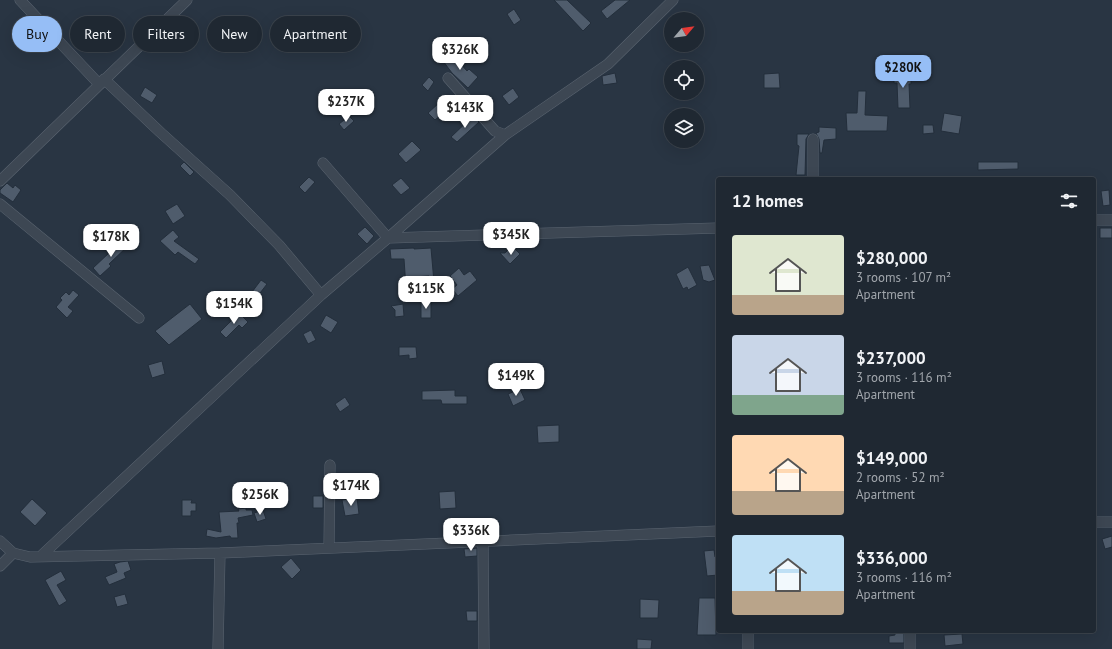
<!DOCTYPE html>
<meta charset="utf-8">
<style>
:root{--surface:#1f2832;--page:#2c343e;--text:#f1f3f6;--muted:#a1a6ac;--line:#3c444d;--accent:#96bef6}
body{margin:0;font-family:"PT Sans",sans-serif;background:var(--page);color:var(--text);height:100vh;display:flex;flex-direction:column;font-size:15px;white-space:nowrap}
*{box-sizing:border-box;margin:0}
p{font-size:13px;color:var(--muted)}
.icon{flex:none;width:22px;height:22px;fill:none;stroke:currentColor;stroke-width:2;stroke-linecap:round;stroke-linejoin:round}
.map{position:relative;flex:1;overflow:hidden}
.panel{position:absolute;left:716px;top:177px;width:380px;height:456px;display:flex;flex-direction:column;background:var(--surface);border-radius:4px;box-shadow:0 4px 16px #0002,0 0 0 1px var(--line)}
.panel>*{flex:none}
.hud{position:absolute;left:12px;top:16px;width:380px;height:36px;display:flex;gap:8px}
.needle{width:26px;rotate:61deg}
.controls{position:absolute;left:664px;top:12px;display:grid;gap:8px}
.controls a{display:grid;place-items:center;width:40px;height:40px;border-radius:50%;background:var(--surface);box-shadow:0 4px 16px #0002,0 0 0 1px var(--line);font-size:20px}
.price{position:absolute;translate:-50% -34px;padding:0 9px;border-radius:8px;background:#fff;color:#222;font-size:13px;line-height:26px;filter:drop-shadow(0 1px 2px #0008)}
.price::after{content:'';position:absolute;left:50%;top:24px;width:12px;height:9px;margin-left:-6px;background:inherit;clip-path:polygon(0 0,100% 0,50% 100%)}
.price.current{background:var(--accent);color:#111}
ul{padding:0;list-style:none}
li{display:flex;align-items:center;gap:12px;height:100px;padding:0 16px}
li span{display:grid;place-items:center;flex:none;width:112px;height:80px;border-radius:4px;color:#555}
li>.icon{margin-inline-start:auto}
span .icon{width:48px;height:48px;fill:#fffc;stroke-width:1}
li b{font-size:17px}
h2{display:flex;justify-content:space-between;align-items:center;height:48px;padding:0 16px;font-size:17px}
.pill{padding:0 14px;border-radius:18px;background:var(--surface);box-shadow:0 4px 16px #0002,0 0 0 1px var(--line);font-size:14px;line-height:36px}
.pill.current{background:var(--accent);color:#111}
.map>svg:first-child{display:block}
</style>
<div class="map">
<svg width="1112" height="649" viewBox="0 0 1112 649">
<rect width="100%" height="100%" fill="#293543"/>
<!-- building -->
<path fill="#4f5c6c" stroke="#232e3b" d="M554,0H567L591,23L583,31Z
M615,0H630L607,19L601,11Z
M514,9L521,20L514,25L507,14Z
M183,25L196,28L194,37L181,34Z
M452,54L467,71L469,69L478,77L468,88L452,73L443,61Z
M894,72H911V84H909L910,108H898L897,83H894Z
M615,73L617,83L603,85L602,76Z
M779,73L780,88H764V74Z
M429,77L434,82L428,91L422,85Z
M145,87L157,95L152,103L140,96Z
M513,88L519,97L509,105L502,96Z
M858,91H866L865,115L888,116L887,131H847L846,113H857Z
M440,102L447,110L435,120L428,113Z
M944,113L962,116L959,134L941,131Z
M349,116L354,121L344,130L339,124Z
M473,116L479,122L457,142L451,137Z
M923,125H933L934,133L923,134Z
M819,127L836,128V139L824,140L822,153H820L819,139L816,133L819,132Z
M797,134H809L806,139L805,175H796L799,146L797,145Z
M412,141L421,150L406,163L398,154Z
M184,162L194,172L190,176L180,166Z
M978,162H1018V169L978,170Z
M309,177L315,182L305,193L299,187Z
M401,178L410,188L401,195L392,185Z
M7,183L13,188L15,185L21,190L13,202L0,193V190Z
M1109,190L1110,205L1103,206L1101,191Z
M177,204L185,216L173,224L165,211Z
M365,227L374,236L367,244L357,234Z
M1100,228H1112V238H1100Z
M173,230L179,237L174,241L199,259L195,264L178,252L175,255L160,241Z
M125,238L130,244L109,264L111,266L100,276L93,268Z
M414,248V249L431,248L434,282L429,276L413,277L414,287L406,288L404,259H391L390,249Z
M509,249L512,252L515,249L520,254L510,264L500,253H505Z
M709,265L715,280L709,282L703,280L700,266Z
M688,267L697,285L688,290L687,287L683,289L676,274Z
M459,268L464,275L470,271L477,280L458,296L452,289L457,285L450,276Z
M261,280L267,284L257,297L252,292Z
M73,290L79,295L68,307L73,311L67,318L56,307L62,300L60,298L66,292L69,295Z
M431,301V318H421V302Z
M190,304L202,319L169,345L155,331Z
M403,304L404,316L395,317V310L391,306Z
M239,313L248,322L242,328L239,325L226,338L220,332Z
M326,315L338,322L331,333L320,326Z
M311,330L316,340L308,344L303,334Z
M399,347H416L417,358L409,359V355L399,356Z
M162,361L165,374L152,378L148,365Z
M520,389L525,400L513,406L508,394Z
M455,390V396H467V404H442L441,400H422V391Z
M345,397L350,405L340,412L335,404Z
M559,425V442L538,443L537,426Z
M455,491L456,508L440,509L439,492Z
M313,496H323V508H313Z
M357,498L359,514L345,516L342,500Z
M32,499L47,513L35,526L20,512Z
M182,500H192L191,503H196V511H191V516H182Z
M246,508V510H252L253,515L238,518L239,523H237L238,538H231L230,536L216,538L206,536L207,529L221,532L219,512L239,511L238,509Z
M263,510L266,519L257,522L254,513Z
M1112,536V547L1105,549L1102,539Z
M477,548V556L465,557L464,549Z
M714,550L715,557H718V575L707,576L704,551Z
M291,558L301,570L292,579L281,567Z
M128,561L131,570L124,573L126,578L109,585L105,577L117,572L114,564L120,562Z
M61,571L66,580L57,585L67,601L59,606L45,580Z
M125,594L128,604L117,607L114,597Z
M699,598H715L716,635H697Z
M640,599L659,600L658,618H640Z
M466,611H477V621H467Z
M895,631H904V643H889V636L895,635Z
M962,634L963,644L945,646L944,635Z
M637,639L652,640L651,649H637Z"/>
<g fill="none" stroke-linecap="round" stroke-linejoin="round">
<!-- minor casing -->
<g stroke="#5b6571" stroke-width="11">
<path id="minor" d="M20,0L99,84
M448,78L495,131L505,135
M104,79L160,132L230,195L279,245L321,295
M323,163L388,238L718,228
M813,179V139
M0,181L187,0
M0,204L139,318
M1094,220H1112
M1094,522H1112
M0,541L13,553L30,557L220,553L718,531
M483,541L484,649
M329,548L330,465
M42,555L321,295L388,238L505,135L608,64L673,0
M0,566L13,553
M218,649L220,553
M748,649V631
M910,649V631"/>
</g>
<!-- minor -->
<use href="#minor" stroke="#3d4753" stroke-width="10"/>
</g>
</svg>
<div class="controls">
<a><svg class="needle" viewBox="-14 -14 28 28"><path d="M0-13l5 13h-10z" fill="#e53935"/><path d="M0 13l5-13h-10z" fill="#a1a6ac"/></svg></a>
<a><svg class="icon" aria-label="locate" viewBox="0 0 24 24"><circle cx="12" cy="12" r="6"/><path d="M12 2v4M12 18v4M2 12h4M18 12h4"/></svg></a>
<a><svg class="icon" aria-label="layers" viewBox="0 0 24 24"><path d="M12 4l9 5-9 5-9-5zM3 14l9 5 9-5"/></svg></a>
</div>
<b class="price" style="left:460px;top:71px">$326K</b>
<b class="price current" style="left:903px;top:89px">$280K</b>
<b class="price" style="left:346px;top:123px">$237K</b>
<b class="price" style="left:465px;top:129px">$143K</b>
<b class="price" style="left:511px;top:256px">$345K</b>
<b class="price" style="left:111px;top:258px">$178K</b>
<b class="price" style="left:426px;top:310px">$115K</b>
<b class="price" style="left:234px;top:325px">$154K</b>
<b class="price" style="left:516px;top:397px">$149K</b>
<b class="price" style="left:351px;top:507px">$174K</b>
<b class="price" style="left:260px;top:516px">$256K</b>
<b class="price" style="left:471px;top:552px">$336K</b>
<div class="hud">
<a class="pill current">Buy</a>
<a class="pill">Rent</a>
<a class="pill">Filters</a>
<a class="pill">New</a>
<a class="pill">Apartment</a>
</div>
<section class="panel">
<h2>12 homes<svg class="icon" aria-label="filters" viewBox="0 0 24 24"><path d="M4 7h16M4 17h16"/><circle cx="9" cy="7" r="2"/><circle cx="15" cy="17" r="2"/></svg></h2>
<ul>
<li><span style="background:linear-gradient(#dfe7d0 75%,#b9a48a 0)"><svg class="icon" aria-label="home" viewBox="0 0 24 24"><path d="M3 11l9-7 9 7M6 9v11h12V9"/></svg></span><div><b>$280,000</b><p>3 rooms · 107 m²</p><p>Apartment</p></div></li>
<li><span style="background:linear-gradient(#c9d6e8 75%,#7fa58c 0)"><svg class="icon" aria-label="home" viewBox="0 0 24 24"><path d="M3 11l9-7 9 7M6 9v11h12V9"/></svg></span><div><b>$237,000</b><p>3 rooms · 116 m²</p><p>Apartment</p></div></li>
<li><span style="background:linear-gradient(#ffd9b3 70%,#b9a48a 0)"><svg class="icon" aria-label="home" viewBox="0 0 24 24"><path d="M3 11l9-7 9 7M6 9v11h12V9"/></svg></span><div><b>$149,000</b><p>2 rooms · 52 m²</p><p>Apartment</p></div></li>
<li><span style="background:linear-gradient(#bfe0f5 70%,#b9a48a 0)"><svg class="icon" aria-label="home" viewBox="0 0 24 24"><path d="M3 11l9-7 9 7M6 9v11h12V9"/></svg></span><div><b>$336,000</b><p>3 rooms · 116 m²</p><p>Apartment</p></div></li>
</ul>
</section>
</div>
